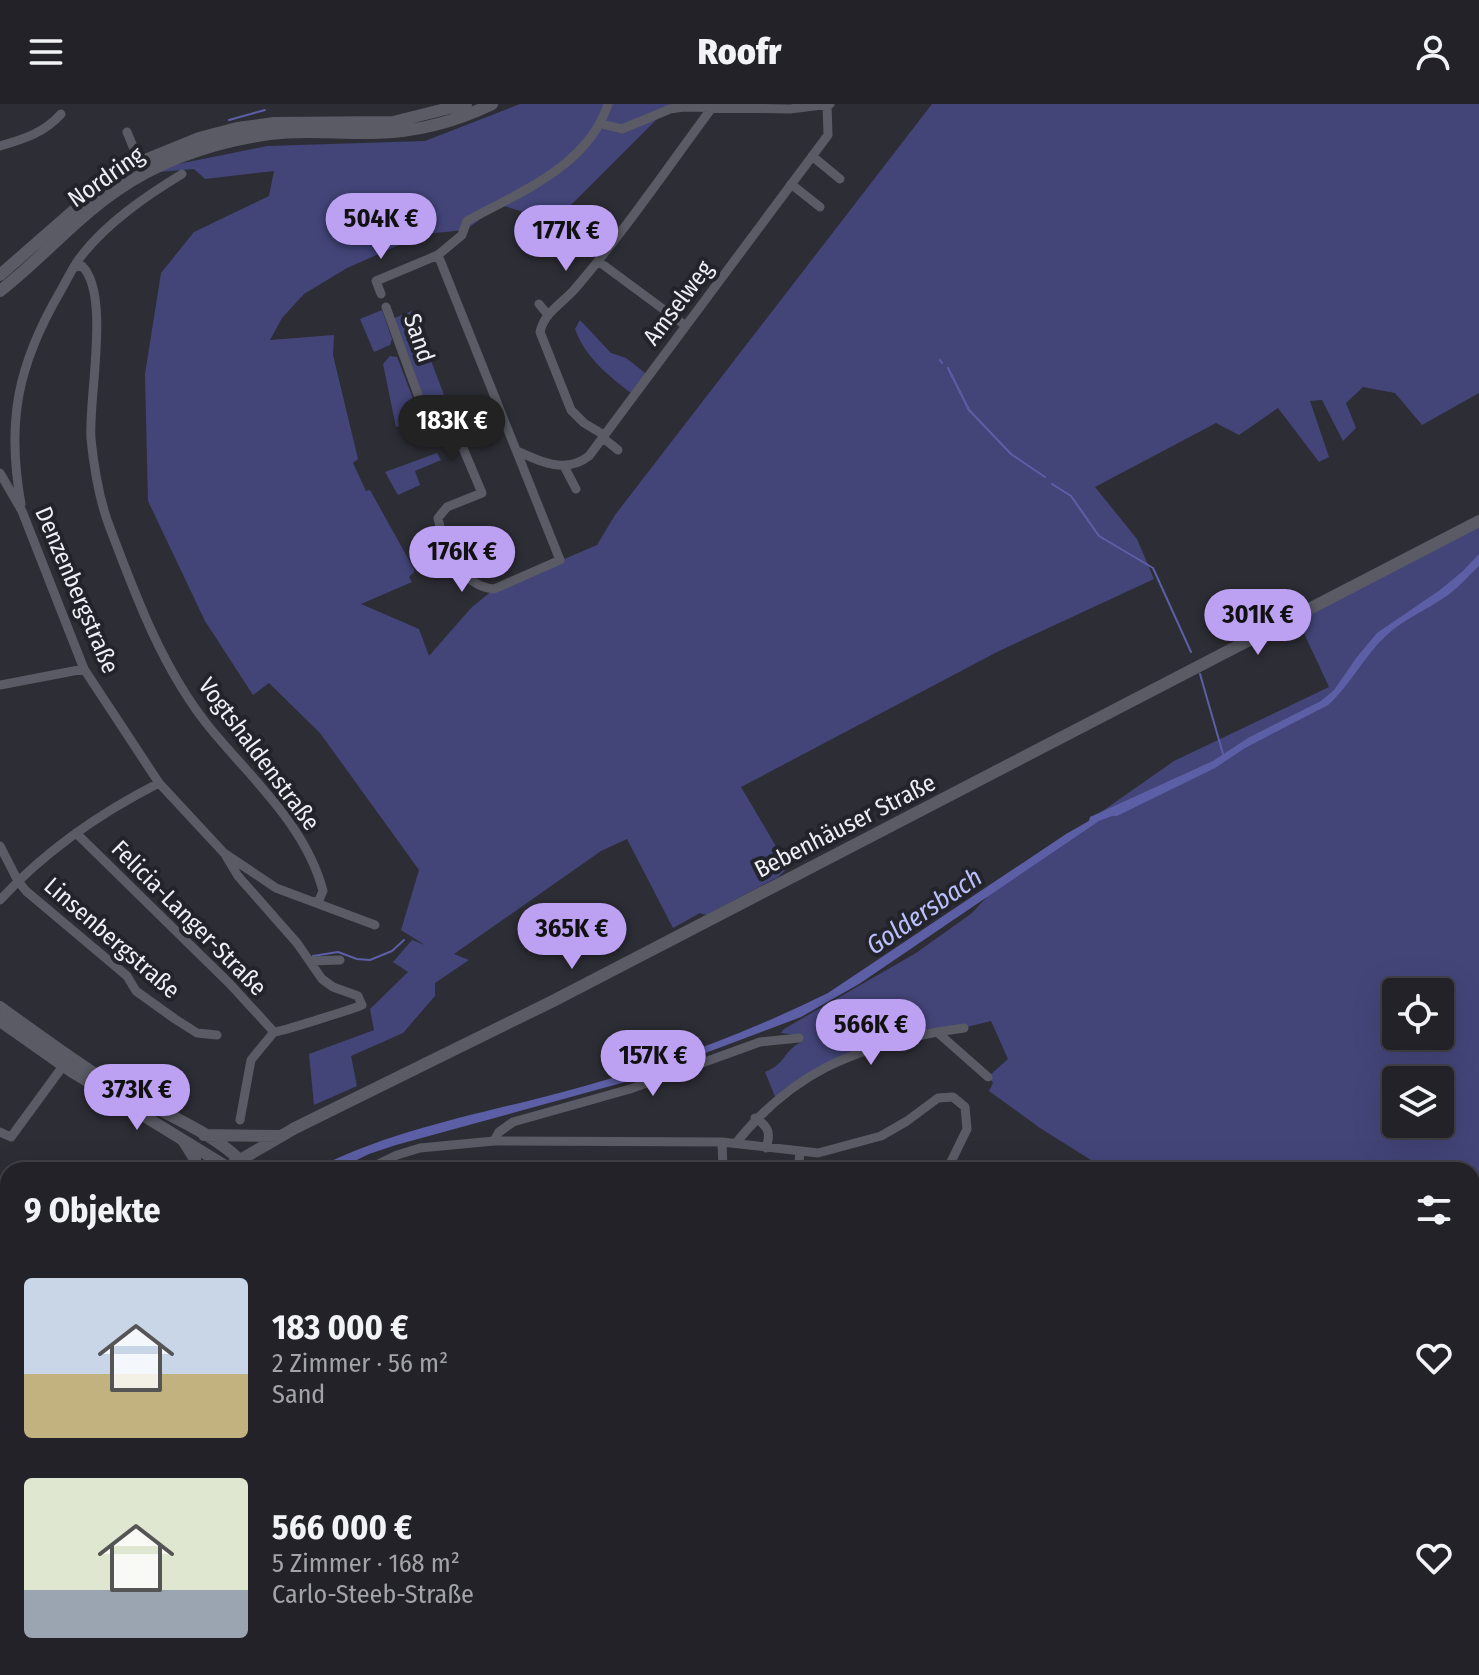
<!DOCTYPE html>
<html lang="de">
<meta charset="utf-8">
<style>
:root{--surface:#222228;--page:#2e2f34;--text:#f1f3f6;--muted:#a2a4a8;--line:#3f3f45;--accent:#bca0f2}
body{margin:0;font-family:"Fira Sans Condensed",sans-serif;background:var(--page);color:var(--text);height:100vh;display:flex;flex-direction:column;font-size:30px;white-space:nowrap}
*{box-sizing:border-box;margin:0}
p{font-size:26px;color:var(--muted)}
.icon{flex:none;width:44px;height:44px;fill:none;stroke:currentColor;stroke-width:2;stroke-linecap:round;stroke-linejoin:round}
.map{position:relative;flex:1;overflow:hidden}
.panel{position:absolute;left:0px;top:1058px;width:1480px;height:514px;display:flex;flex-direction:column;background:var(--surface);border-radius:24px 24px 0 0;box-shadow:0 8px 32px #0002,0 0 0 2px var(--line)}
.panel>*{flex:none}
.controls{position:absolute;left:1382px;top:874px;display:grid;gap:16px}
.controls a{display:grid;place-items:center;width:72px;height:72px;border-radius:8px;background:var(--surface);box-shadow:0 8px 32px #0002,0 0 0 2px var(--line);font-size:40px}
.price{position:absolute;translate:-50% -68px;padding:0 18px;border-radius:28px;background:var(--accent);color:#111;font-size:26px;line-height:52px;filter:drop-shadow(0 2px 4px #0008)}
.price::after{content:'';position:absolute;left:50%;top:48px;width:24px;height:18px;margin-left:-12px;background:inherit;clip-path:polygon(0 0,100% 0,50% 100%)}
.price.current{background:#222;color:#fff}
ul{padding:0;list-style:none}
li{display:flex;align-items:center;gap:24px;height:200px;padding:0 24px}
li span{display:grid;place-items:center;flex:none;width:224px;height:160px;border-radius:8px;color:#555}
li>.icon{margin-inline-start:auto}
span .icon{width:96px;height:96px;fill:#fffc;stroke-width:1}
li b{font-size:34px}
h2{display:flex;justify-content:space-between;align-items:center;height:96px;padding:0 24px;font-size:34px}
header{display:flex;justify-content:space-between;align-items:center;height:104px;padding:0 24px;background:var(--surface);font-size:36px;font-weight:800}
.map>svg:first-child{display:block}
</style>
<header><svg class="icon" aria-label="menu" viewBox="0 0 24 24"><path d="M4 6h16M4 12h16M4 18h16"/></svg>Roofr<svg class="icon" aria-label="person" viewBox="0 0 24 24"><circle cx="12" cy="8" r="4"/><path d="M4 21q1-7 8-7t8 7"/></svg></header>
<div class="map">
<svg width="1479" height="1571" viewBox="0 0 1479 1571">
<rect width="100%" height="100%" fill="#2d2d35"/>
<!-- green -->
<path fill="#434579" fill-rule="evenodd" d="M520,0H683L657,15L547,125L527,109L501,101L465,126L424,130L347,164L304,190L282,214L270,236L334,231L333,251L358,355L353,359L366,387L370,386L415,467L409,473L412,478L361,500L419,525L429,552L471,504L494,485L597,441L615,411L932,0H1479V289L1422,321L1395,289L1363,283L1346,299L1356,324L1343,337L1322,296L1310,297L1329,353L1319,358L1278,304L1239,331L1216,319L1095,383L1137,435L1154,475L999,547L741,683L777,744L800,753L778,773L706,811L700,809L673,824L627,735L601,747L454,850L469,856L435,879V892L403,929L351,952L357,982L314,1001L309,950L374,926L370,905L408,868L393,858L412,836L425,841L401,826L419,766L320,629L269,579L253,591L205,517L148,397L145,270L161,169L194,128L269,92L274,67L205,75L194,65L159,68L178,60L267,42L425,37Z
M382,206L392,235L390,241L374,248L360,215Z
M412,207L446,296L438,303L422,302L392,215Z
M580,216L611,249L626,254L649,272L635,292C610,273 586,255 575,225Z
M390,252L397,253L417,305L409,313L408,320L396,323L383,260Z
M437,349L441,356L415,367L420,381L398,391L385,368Z
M1479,418V1410L1472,1419V1066H1102V1063L1040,1024L989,987L993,979L988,973L1008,955L991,917L861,949L776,995L765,968C788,958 782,948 801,938L798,931L781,929L784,925L916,849L972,809L1001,778L1174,657L1329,583L1296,512ZM1396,888H1440V932H1396ZM1396,976H1440V1020H1396Z
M760,1564H927L930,1571H768Z
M1095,1564H1326L1306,1571H1097Z"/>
<!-- water -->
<path fill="#5d5fa6" d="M1479,450V462C1467,473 1457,486 1442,495C1424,507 1405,515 1389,529C1364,551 1351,581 1328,601L1245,644L1215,664L1117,712H1112L1099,717L859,880L801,913L636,975L396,1041L369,1050L336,1066H314C386,1027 480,1010 559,989C650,965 743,931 828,889L1066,730L1089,717L1090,713L1213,657L1248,634L1321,597L1334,586L1357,553L1377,529L1440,486L1463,467Z"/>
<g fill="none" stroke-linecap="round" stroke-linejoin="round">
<!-- stream -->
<path stroke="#5d5fa6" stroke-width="2" d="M229,16L265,6
M940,256L942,259
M948,264L969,306L1011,350L1045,373
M1052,380L1071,392L1099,432L1153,464L1191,548
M1200,570L1223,650
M313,852L338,848L357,855L370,856L392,847L404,836"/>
<!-- street -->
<path stroke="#5a5b64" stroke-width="9" d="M602,20L622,25L670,5L683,3L790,5L830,0
M127,28L141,62
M0,42C24,35 44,29 61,10
M812,52L840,75
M791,80L820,103
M598,157L686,222
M75,163L82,162C111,190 88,295 91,335C94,364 99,396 110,424C136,493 163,566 210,624C252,675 306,722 323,787L319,796L313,798
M381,190L376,177L438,151
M539,200L548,211
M386,203L422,302L438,303L449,311L482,389L447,403L438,414C443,443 461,482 494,485L560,456L438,151L462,131L467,117C520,88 588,62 608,0
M604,331L584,319L571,306L540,228C544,209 561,200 574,186C623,129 666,66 711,5
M602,333L618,346
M517,347C541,358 566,370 589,352L828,31L827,0
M564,362L576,385
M0,369L22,407L84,565L159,679L224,749L276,784L375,821
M21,400C6,317 18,260 60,188C67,176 73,162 82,151C108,118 146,92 182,70
M0,581L84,565
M76,729L230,880L274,928
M0,742L18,777L26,787L127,872L136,887L175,915L197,929L217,931
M226,752L238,772L297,839L322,875L333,883L358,892L362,901C356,904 280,928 274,928L251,956L240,1016
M0,796C45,747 100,709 159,679
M311,857L340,856
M937,928L964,924
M755,1014C769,1022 771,1030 766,1044
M0,1028L11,1033L63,962
M494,1037L499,1028L513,1018L630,985L760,938L799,934
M722,1038L723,1066
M736,1039C792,969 852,945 937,928L988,973
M366,1066L397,1051L420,1044L494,1037L722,1038L818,1049L881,1032L907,1017L938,994L953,993L965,1003L967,1025L947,1066
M798,1066L800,1049
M0,1098L8,1115
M0,1197L8,1195
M0,1292L8,1286
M0,1378L8,1393
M118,1564L123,1571
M267,1564L271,1571
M390,1564L396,1571
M927,1564L930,1571
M64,1571L73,1564
M170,1571L176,1564"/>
<!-- secondary -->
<path stroke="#5a5b64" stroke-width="12" d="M0,171L104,80L140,58L199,34L237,24L274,19L393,18L466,0
M0,187C40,156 74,116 116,87C162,55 215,38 270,30C304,25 340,30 374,29C415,28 455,18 492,0
M0,903C37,930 74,957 112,981C150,1004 224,1031 248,1066
M0,917L74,969L232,1066
M204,1031L281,1032
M183,1036L195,1055V1066
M223,1066L295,1024L553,897L1479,417
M0,1173L8,1171
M761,1564L769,1571"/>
</g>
<g text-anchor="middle" stroke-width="8" stroke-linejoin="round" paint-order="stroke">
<!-- street labels -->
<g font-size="24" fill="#eff0f5" stroke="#23242b">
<text transform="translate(106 73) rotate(-35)" y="8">Nordring</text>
<text transform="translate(678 199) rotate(-53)" y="8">Amselweg</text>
<text transform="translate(419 234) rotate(71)" y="8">Sand</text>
<text transform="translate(77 486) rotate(67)" y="8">Denzenbergstraße</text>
<text transform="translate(259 650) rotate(53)" y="8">Vogtshaldenstraße</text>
<text transform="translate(845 722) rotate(-27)" y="8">Bebenhäuser Straße</text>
<text transform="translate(189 814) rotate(45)" y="8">Felicia-Langer-Straße</text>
<text transform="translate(112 834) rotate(41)" y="8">Linsenbergstraße</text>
</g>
<!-- water labels -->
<g font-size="26" font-style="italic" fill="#bac0fc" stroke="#23242b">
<text transform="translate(924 807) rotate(-34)" y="9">Goldersbach</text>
</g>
</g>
</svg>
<div class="controls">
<a><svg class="icon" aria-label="locate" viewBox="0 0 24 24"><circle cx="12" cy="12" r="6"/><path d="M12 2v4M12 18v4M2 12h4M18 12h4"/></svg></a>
<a><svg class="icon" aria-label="layers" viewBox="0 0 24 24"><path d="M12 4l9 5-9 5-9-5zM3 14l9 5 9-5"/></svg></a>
</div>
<b class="price" style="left:381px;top:157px">504K €</b>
<b class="price" style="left:566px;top:169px">177K €</b>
<b class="price current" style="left:452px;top:359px">183K €</b>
<b class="price" style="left:462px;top:490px">176K €</b>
<b class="price" style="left:1258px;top:553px">301K €</b>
<b class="price" style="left:572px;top:867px">365K €</b>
<b class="price" style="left:871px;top:963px">566K €</b>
<b class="price" style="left:653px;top:994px">157K €</b>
<b class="price" style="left:137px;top:1028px">373K €</b>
<section class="panel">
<h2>9 Objekte<svg class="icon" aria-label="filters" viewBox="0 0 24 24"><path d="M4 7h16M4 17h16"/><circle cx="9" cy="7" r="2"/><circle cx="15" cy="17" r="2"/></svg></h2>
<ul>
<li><span style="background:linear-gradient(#c9d6e8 60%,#c2b280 0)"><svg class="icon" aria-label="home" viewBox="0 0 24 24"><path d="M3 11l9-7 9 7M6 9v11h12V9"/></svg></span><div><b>183 000 €</b><p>2 Zimmer · 56 m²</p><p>Sand</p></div><svg class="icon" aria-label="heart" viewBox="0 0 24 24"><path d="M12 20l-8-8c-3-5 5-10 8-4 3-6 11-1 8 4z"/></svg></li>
<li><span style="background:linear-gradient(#dfe7d0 70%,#9aa5b1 0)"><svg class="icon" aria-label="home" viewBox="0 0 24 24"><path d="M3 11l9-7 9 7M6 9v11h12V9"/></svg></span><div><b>566 000 €</b><p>5 Zimmer · 168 m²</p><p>Carlo-Steeb-Straße</p></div><svg class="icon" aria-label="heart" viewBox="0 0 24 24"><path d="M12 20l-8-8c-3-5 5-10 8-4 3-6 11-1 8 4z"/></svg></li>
</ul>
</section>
</div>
